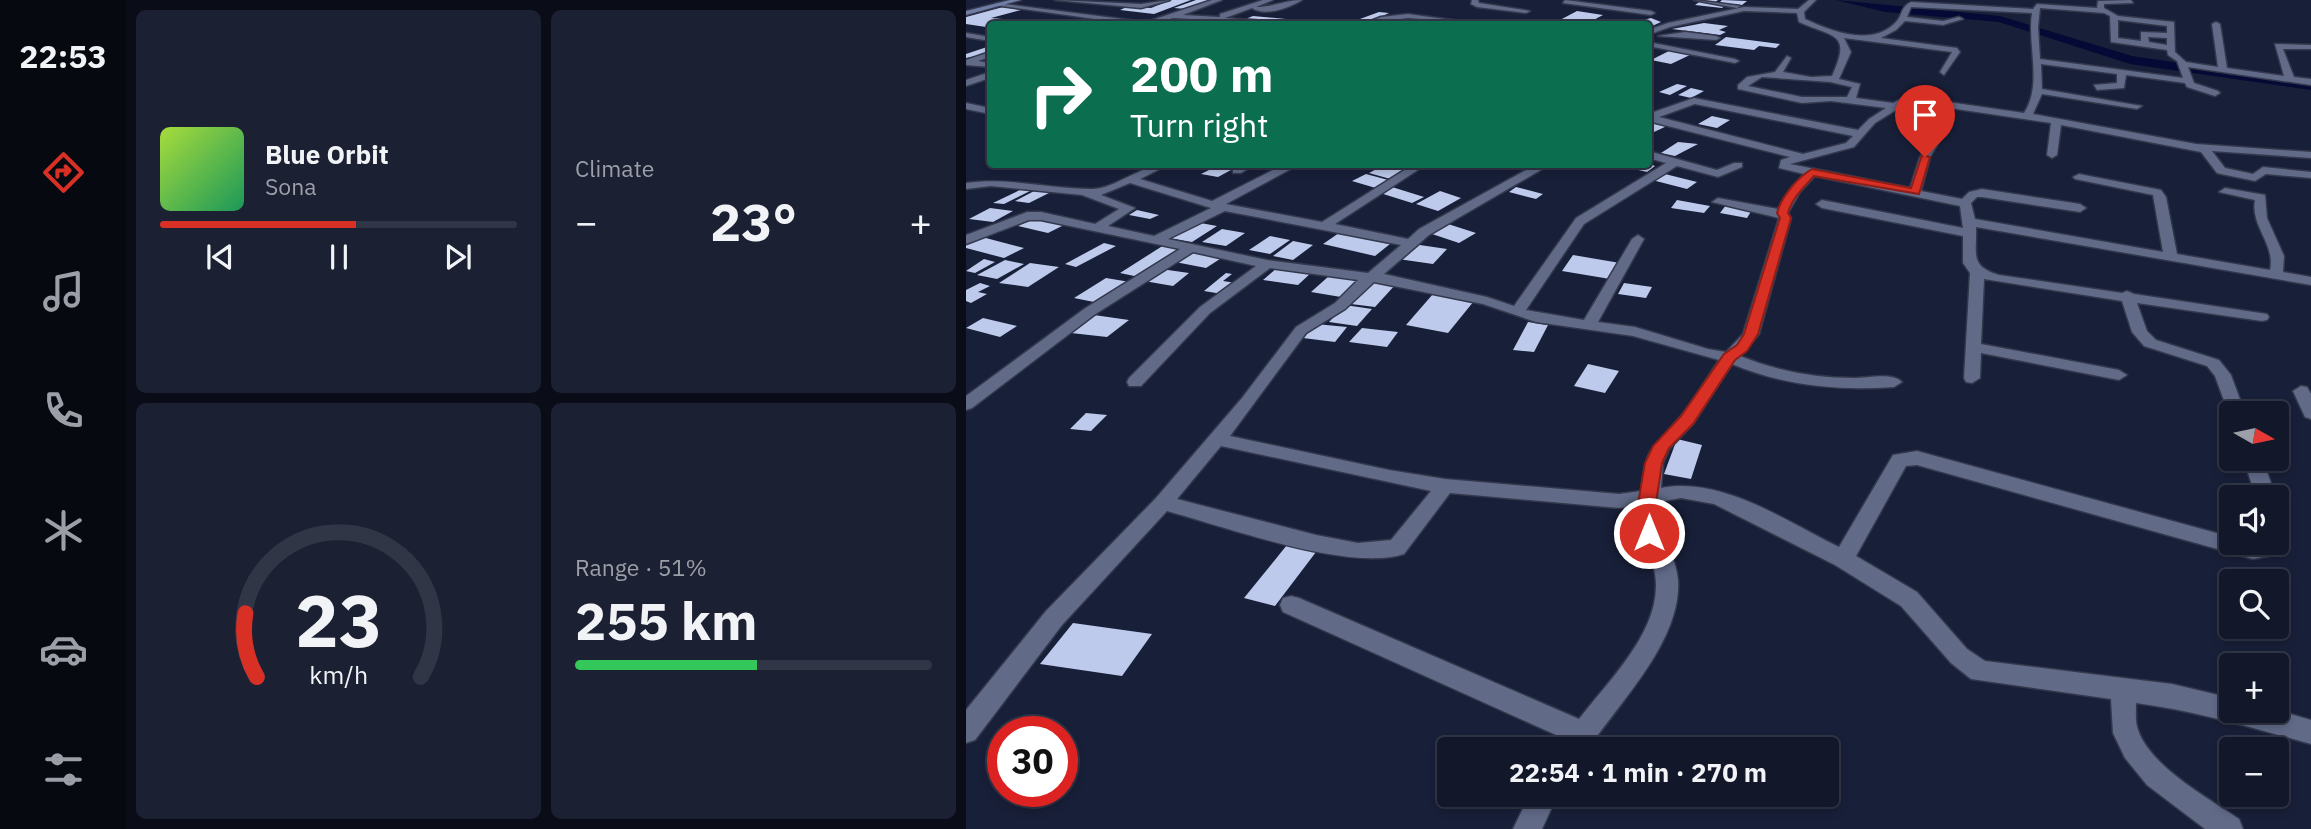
<!DOCTYPE html>
<meta charset="utf-8">
<style>
body{margin:0;font-family:"IBM Plex Sans",sans-serif;background:#1b2032;color:#f1f3f6;height:100vh;display:flex;flex-direction:column;font-size:26px;white-space:nowrap}
*{box-sizing:border-box;margin:0}
p{font-size:23px;color:#9c9fa8}
.icon{flex:none;width:38px;height:38px;fill:none;stroke:currentColor;stroke-width:2;stroke-linecap:round;stroke-linejoin:round}
.map{position:relative;flex:1;overflow:hidden}
.drawer{display:flex;flex-direction:column;gap:10px;padding:10px;background:#0a0d17;width:840px}
.drawer>*{flex:none}
.top-card{position:absolute;left:21px;top:21px;width:665px;height:147px;border-radius:7px;box-shadow:0 4px 10px #0003,0 0 0 2px #313647;background:#0b6e4f;color:#fff;overflow:hidden}
.needle{width:46px;rotate:99deg}
.tools{position:absolute;left:1253px;top:401px;display:grid;gap:14px}
.tools a{display:grid;place-items:center;width:70px;height:70px;border-radius:7px;background:#12172a;box-shadow:0 4px 10px #0003,0 0 0 2px #313647;font-size:35px}
.speed{position:absolute;left:21px;top:716px;display:flex;gap:14px;font-size:35px;font-weight:700;text-align:center}
.speed>*{display:grid;place-content:center;width:91px;height:91px;border-radius:50%;background:#12172a;box-shadow:0 4px 10px #0003,0 0 0 2px #313647;line-height:1}
.speed .limit{border:10px solid #d22;background:#fff;color:#111}
.pin{position:absolute;display:grid;place-items:center;width:60px;height:60px;color:#fff;margin:-72px -30px;border-radius:50% 50% 50% 0;rotate:-45deg;box-shadow:0 0 7px #0007}
.pin .icon{rotate:45deg}
.me{position:absolute;width:77px;margin:-38px;rotate:0deg;stroke-linejoin:round;filter:drop-shadow(0 0 5px #0008)}
.turn{display:flex;align-items:center;gap:24px;height:147px;padding:0 28px;font-size:32px}
.turn .icon{width:91px;height:91px;stroke-width:2.5}
.turn b{display:block;font-size:49px;line-height:60px}
.big{font-size:52px;font-weight:700;line-height:1.1}
.drawer .card{flex:1;display:flex;flex-direction:column;justify-content:center;gap:10px;min-width:0;padding:0 24px;border-radius:10px;background:#1b2032}
.drawer .dial{align-items:center;gap:0}
.dial svg{height:182px;overflow:visible;fill:none;stroke:#313647;stroke-width:7;stroke-linecap:round;text-anchor:middle}
.dial text{fill:#f1f3f6;stroke:none}
.song{display:flex;align-items:center;gap:21px}
.cover{width:84px;height:84px;border-radius:10px;background:linear-gradient(135deg,hsl(80 70% 55%),hsl(150 70% 35%))}
.played{height:7px;border-radius:4px;background:linear-gradient(90deg,#d93025 55%,#313647 55%)}
.keys{display:flex;justify-content:space-around;direction:ltr}
.heat{display:flex;justify-content:space-between;align-items:center;font-size:38px;direction:ltr}
.charge{height:10px;border-radius:5px;background:linear-gradient(90deg,#34c759 51%,#313647 0)}
.drawer .tiles{flex:1;display:grid;gap:10px;grid-template-columns:repeat(2,1fr)}
.trip{position:absolute;left:471px;top:737px;width:402px;height:70px;border-radius:7px;background:#12172a;box-shadow:0 4px 10px #0003,0 0 0 2px #313647;font-weight:700;line-height:70px;text-align:center}
main{display:flex;flex:1;min-height:0}
.tab-bar{display:flex;flex-direction:column;width:126px;justify-content:space-around;align-items:center;background:#070911;color:#9c9fa8}
.tab-bar .icon{width:49px;height:49px}
.tab-bar .on{color:#d93025}
.tab-bar b{font-size:32px;color:#f1f3f6}
.map>svg:first-child{display:block}
.lines{fill:none;stroke-linecap:round;stroke-linejoin:round}
.canal{fill:#050935;fill-rule:evenodd}
.building{fill:#becaeb}
.street-casing{stroke:#33384d;stroke-width:3}
.secondary-casing{stroke:#33384d;stroke-width:3}
.street{fill:#616b88;fill-rule:evenodd}
.secondary{fill:#707ea7;fill-rule:evenodd}
.route{fill:#d93025;stroke:#8d1f18;stroke-width:2}
</style>
<main>
<nav class="tab-bar">
<b>22:53</b>
<svg class="icon on" aria-label="directions" viewBox="0 0 24 24"><path d="M12 3l9 9-9 9-9-9zM9 14v-3h6M13 9l2 2-2 2"/></svg>
<svg class="icon" aria-label="music" viewBox="0 0 24 24"><path d="M9 18V5l10-2v13"/><circle cx="6" cy="18" r="3"/><circle cx="16" cy="16" r="3"/></svg>
<svg class="icon" aria-label="phone" viewBox="0 0 24 24"><path d="M5 4h4l2 5-3 2q2 4 5 5l2-3 5 2v4C11 20 4 13 5 4z"/></svg>
<svg class="icon" aria-label="climate" viewBox="0 0 24 24"><path d="M12 3v18M4 7l16 10M4 17L20 7"/></svg>
<svg class="icon" aria-label="car" viewBox="0 0 24 24"><path d="M5 17H2v-5l4-1 3-4h7l3 4 3 1v5h-3M9 17h6M6 11h13"/><circle cx="7" cy="17" r="2"/><circle cx="17" cy="17" r="2"/></svg>
<svg class="icon" aria-label="filters" viewBox="0 0 24 24"><path d="M4 7h16M4 17h16"/><circle cx="9" cy="7" r="2"/><circle cx="15" cy="17" r="2"/></svg>
</nav>
<section class="drawer">
<div class="tiles">
<div class="card">
<div class="song"><i class="cover"></i><div><b>Blue Orbit</b><p>Sona</p></div></div>
<div class="played"></div>
<div class="keys"><svg class="icon" aria-label="previous" viewBox="0 0 24 24"><path d="M18 5L8 12l10 7zM5 5v14"/></svg><svg class="icon" aria-label="pause" viewBox="0 0 24 24"><path d="M8 5v14M16 5v14"/></svg><svg class="icon" aria-label="next" viewBox="0 0 24 24"><path d="M6 5l10 7-10 7zM19 5v14"/></svg></div>
</div>
<div class="card"><p>Climate</p>
<div class="heat"><a>−</a><b class="big">23°</b><a>+</a></div>
</div>
<div class="card dial"><svg viewBox="0 0 100 80">
<path d="M14 69A42 42 0 1 1 86 69"/>
<path d="M14 69A42 42 0 0 1 9 41" stroke="#d93025"/>
<text x="50" y="56" font-size="32" font-weight="700">23</text>
<text x="50" y="72" font-size="11">km/h</text>
</svg></div>
<div class="card"><p>Range · 51%</p><b class="big">255 km</b><div class="charge"></div></div>
</div>
</section>
<div class="map">
<svg width="1345" height="829" viewBox="0 0 1345 829">
<rect width="100%" height="100%" fill="#181f38"/>
<g class="lines">
<!-- canal -->
<path class="canal" d="M870 0 1034 16 1166 56 1345 82V90L1164 64 1033 22 919 12Z"/>
</g>
<!-- building -->
<g class="building">
<path d="M205 0H225L188 14 154 10 163 6 185 8Z"/>
<path d="M230 0H244L220 9 208 8Z"/>
<path d="M736 0H752L748 3 752 4 756 0 781 1 776 5 761 4 756 8 729 5Z"/>
<path d="M37 7 55 10 25 18 48 20 20 27 0 24V17Z"/>
<path d="M611 11 637 15 620 24 594 20Z"/>
<path d="M413 12 423 13 399 24 383 23Z"/>
<path d="M287 16 320 19 310 23 277 20Z"/>
<path d="M685 18 695 22 682 28V24L667 23Z"/>
<path d="M738 23 762 26 753 30 760 32 754 35 706 29Z"/>
<path d="M760 37 814 44 810 48 793 46 788 50 749 45Z"/>
<path d="M24 46V53L0 58V54Z"/>
<path d="M705 50 726 54 705 64 685 60Z"/>
<path d="M711 84 721 86 704 95 693 92Z"/>
<path d="M725 88 738 91 725 98 712 95Z"/>
<path d="M746 116 764 120 751 128 732 124Z"/>
<path d="M690 121 703 125 688 132 682 131V125Z"/>
<path d="M712 142 732 144 709 156 695 153Z"/>
<path d="M420 164H427L446 169 428 180 403 173Z"/>
<path d="M669 164H684L689 166 681 172 664 168Z"/>
<path d="M249 167 265 170 252 177 235 174Z"/>
<path d="M695 173 731 182 721 189 686 180Z"/>
<path d="M400 174 426 181 413 189 386 181Z"/>
<path d="M426 187 458 197 446 203 414 193Z"/>
<path d="M550 187 577 194 570 199 543 192Z"/>
<path d="M58 188 68 189 38 204 27 203Z"/>
<path d="M72 189 87 191 63 203 49 201Z"/>
<path d="M474 191 495 198 472 211 450 204Z"/>
<path d="M711 200 744 206 738 213 705 208Z"/>
<path d="M760 205 786 210 781 218 754 213Z"/>
<path d="M24 208 47 211 27 222 3 219Z"/>
<path d="M171 210 193 215 184 219 163 215Z"/>
<path d="M69 218 98 225 82 233 52 226Z"/>
<path d="M229 222 251 226 226 242 203 238Z"/>
<path d="M479 223 510 233 493 243 463 233Z"/>
<path d="M256 229 279 233 260 246 236 242Z"/>
<path d="M373 233 424 244 409 256 357 244Z"/>
<path d="M304 236 324 240 304 254 283 250Z"/>
<path d="M16 237 58 248 38 258 0 248V245Z"/>
<path d="M327 241 347 245 327 260 307 256Z"/>
<path d="M138 243 150 246 110 267 99 264Z"/>
<path d="M447 244 481 249 467 264 432 259Z"/>
<path d="M198 245 216 249 173 277 154 273Z"/>
<path d="M226 251 257 257 240 268 209 262Z"/>
<path d="M607 255 654 263 644 279 596 271Z"/>
<path d="M18 259 29 262 9 273 0 271Z"/>
<path d="M39 260 58 264 31 279 11 275Z"/>
<path d="M64 263 93 267 62 287 33 283Z"/>
<path d="M312 267 346 272 332 285 297 280Z"/>
<path d="M195 269 223 273 207 286 178 281Z"/>
<path d="M260 273 266 274 257 281 270 283 256 294 238 291Z"/>
<path d="M363 276 391 281 375 297 345 292Z"/>
<path d="M140 278 164 282 133 303 108 298Z"/>
<path d="M408 281 430 284 409 307 385 304Z"/>
<path d="M14 283 24 286 12 292 21 294 5 303 0 301V290Z"/>
<path d="M658 283 686 287 680 298 652 294Z"/>
<path d="M467 294 508 301 482 333 440 325Z"/>
<path d="M379 305 406 309 391 326 363 322Z"/>
<path d="M128 315 163 320 141 337 105 333Z"/>
<path d="M17 318 51 326 34 337 0 328Z"/>
<path d="M562 322 582 325 568 352 547 350Z"/>
<path d="M350 324 381 327 369 342 337 338Z"/>
<path d="M396 328 432 332 421 347 383 342Z"/>
<path d="M622 364 653 371 639 393 608 386Z"/>
<path d="M120 413 141 415 125 431 104 429Z"/>
<path d="M711 439 736 445 725 479 698 474Z"/>
<path d="M321 545 350 552 309 606 278 598Z"/>
<path d="M107 623 186 634 156 676 74 664Z"/>
</g>
<g class="lines">
<!-- street casing -->
<g class="street-casing">
<g id="street">
<path d="M89 0 175 4 204 0 175 8Z"/>
<path d="M246 0H256L217 15 254 17V14L297 0H307L290 7C307 7 320 0 336 0 323 8 299 17 286 8L259 18 314 22 317 24 207 18 188 24H165L28 5 31 3 180 22Z"/>
<path d="M506 0H512L513 3 564 11 560 13 511 7 505 4Z"/>
<path d="M599 0 685 11 689 13 685 15 597 3Z"/>
<path d="M728 0 774 6 771 8Z"/>
<path d="M843 0H850L838 12 839 19C865 31 905 47 929 23 937 16 934 7 945 2L1067 9 1071 4 1131 8 1132 1 1165 0 1167 3 1138 4V8L1152 16 1208 22 1209 52 1220 62 1252 67 1246 24 1250 22 1254 24 1261 68 1318 76 1309 44 1345 45V49H1317L1328 77 1345 79V85L1222 67 1228 83 1252 91 1254 93 1249 96 1221 87 1219 83 1160 75 1158 88 1131 90 1128 85 1151 83V74L1075 64 1076 89 1176 106 1171 109 1076 94 1067 114 1230 144 1345 152V158L1246 151 1259 168 1287 174 1297 167 1345 172V178L1300 174 1289 181 1255 174 1251 173 1235 152 1095 125 1091 155 1086 158 1081 155 1085 123 943 102 909 123 888 147 824 164 944 188 954 157 975 122 979 121 984 124 964 157 955 191 996 199 1003 192 1016 189 1114 204 1120 208 1114 212 1016 197H1011L1005 203 1009 219 1197 252 1187 195 1109 179 1107 177 1113 174 1195 190 1200 197 1211 254 1304 270C1310 245 1284 226 1289 200L1253 192 1259 188 1299 195 1301 218 1318 256 1317 272 1345 277V285L1010 227C1011 254 1003 266 1033 275L1156 293 1161 291 1168 294 1301 314 1303 317 1301 320 1296 321 1171 303 1181 331 1190 340 1253 360 1265 375 1279 413H1265L1264 417 1249 376 1241 366 1178 346 1166 332 1156 301 1018 279 1015 344 1153 370 1161 375 1153 380 1015 353 1014 378 1006 383 1000 382 998 378 1004 273 997 263V236L856 208 850 204 856 200 997 228 994 206 849 176 834 192 822 213 825 218 793 334 774 356C811 371 849 378 888 378 902 378 927 372 936 382L928 387C873 391 818 386 766 364L727 424 703 449 697 463 695 488C755 476 820 521 873 547L927 455 951 451 1265 537V542H1311V519L1318 521 1323 534 1317 553 1287 559 951 465 940 466 890 556 951 592 1001 649 1019 661 1206 684 1265 698V710H1311L1345 720V744C1287 728 1230 711 1170 703 1170 711 1169 722 1172 730 1185 767 1242 798 1273 819L1277 829H1239L1181 785 1159 758 1147 733 1145 699 1005 679 985 663 935 606 869 565 748 504 715 498 693 502C688 532 710 552 712 580 716 640 654 702 622 749H594L599 739 317 612 314 605 317 598 325 596 333 598 613 719C643 680 698 628 689 574 686 550 668 531 673 506L653 508 484 493 438 554C383 572 260 527 201 511L96 625 9 740 0 743V710L80 611 190 498 276 398 330 327 369 303 392 280 304 268 244 313 175 386H163L161 382 163 378 234 307 290 266 227 252 128 315 6 408 0 410V396L118 309 214 249 75 220H63L0 244V235L61 212H75L129 224 153 209 116 195 25 186 0 189V183C43 177 84 189 126 189 150 189 174 164 204 164L174 179 246 201 319 164H334L260 204 356 222 448 164H461L369 224 442 239 453 229 571 164H585L463 235 418 274 521 297 548 306 610 218 700 163 682 158V151L751 170 768 163H776V167L752 177 711 166 618 224 560 310 618 320 666 239 672 235 678 239 632 322 669 327 742 349 760 352 777 334 813 218 746 202 752 198 812 209 825 188 838 174 813 168 815 160 824 157 682 121V114L728 98 892 130 903 119 920 108 865 101 836 103 772 89V85L781 77 809 72 821 56 825 58 817 72 845 77 866 76C886 32 868 38 833 22L831 13 778 11 704 27 682 35V30L702 23 778 7 832 9ZM945 7 1066 13C1061 45 1077 84 1058 113L941 96 927 103 890 98 894 84 873 79 885 52 878 38 986 52 974 72 978 75 994 52 991 48 915 38 930 30 939 21 977 25 997 19 993 17 977 21 941 17ZM1074 8 1138 13 1144 16 1145 42 1201 50 1202 55 1211 61 1217 78 1074 59 1072 27ZM1152 20 1201 26V33L1175 32V41L1152 38ZM1182 37 1201 38V45L1183 42ZM796 77 864 82 886 87 881 97H836L782 86ZM729 104 887 136 880 143 837 154 693 117ZM164 183 245 208 188 236 142 226 169 208 135 195ZM259 211 435 245 402 273 301 260 202 239ZM408 282 517 304 570 322 667 336 753 360C740 379 729 399 715 416 687 450 681 442 675 491L653 494 479 479 423 470 264 436 340 333 379 309ZM255 446 465 491 425 540 392 543 350 535 211 499Z"/>
<path d="M442 14 516 24 442 18 397 24 415 17Z"/>
<path d="M719 32 750 36 754 38 750 40 692 36Z"/>
<path d="M0 33 24 37V41L0 37Z"/>
<path d="M682 42 769 59 773 61 769 63 682 46Z"/>
<path d="M24 52V57L12 61 24 63V67L0 65V60Z"/>
<path d="M21 73H24V78L0 86V80Z"/>
<path d="M0 103 24 108V114L0 109Z"/>
<path d="M275 164H290L275 173H267V169Z"/>
<path d="M1335 386 1341 387 1345 394V419L1339 417 1327 391Z"/>
<path d="M1277 458H1296L1310 497H1290Z"/>
<path d="M564 794H592L576 829H547Z"/>
</g>
</g>
<!-- secondary casing -->
<g class="secondary-casing">
<path id="secondary" d="M44 0H55L0 15V11Z"/>
</g>
<!-- street -->
<use href="#street" class="street"/>
<!-- secondary -->
<use href="#secondary" class="secondary"/>
</g>
<!-- route -->
<path class="route" d="M956 155 964 157 953 194 848 176C838 187 826 198 822 213L825 218 792 334 781 351 769 360 727 424 703 448 696 463 689 510 693 533 690 538H677L671 510 679 463 687 446 715 416 758 354 771 345 778 334 814 218 811 213C815 197 832 177 846 169L945 188Z"/>
</svg>
<div class="tools">
<a><svg class="needle" viewBox="-14 -14 28 28"><path d="M0-13l5 13h-10z" fill="#e53935"/><path d="M0 13l5-13h-10z" fill="#9c9fa8"/></svg></a>
<a><svg class="icon" aria-label="sound" viewBox="0 0 24 24"><path d="M4 9h4l5-4v14l-5-4H4zM17 9q2 3 0 6"/></svg></a>
<a><svg class="icon" aria-label="search" viewBox="0 0 24 24"><circle cx="10" cy="10" r="6"/><path d="M15 15l6 6"/></svg></a>
<a>+</a>
<a>−</a>
</div>
<div class="speed"><div class="limit">30</div></div>
<div class="pin" style="left:959px;top:157px;background:#d93025"><svg class="icon" aria-label="arrive" viewBox="0 0 24 24"><path d="M6 21V4h12l-3 4 3 4H6"/></svg></div>
<svg class="me" style="left:683px;top:533px" viewBox="-20 -20 40 40"><circle r="17" fill="#d93025" stroke="#fff" stroke-width="3"/><path d="M0-11L8 9 0 5-8 9z" fill="#fff"/></svg>
<div class="trip">22:54 · 1 min · 270 m</div>
<div class="top-card">
<div class="turn"><svg class="icon" aria-label="right" viewBox="0 0 24 24"><path d="M7 20v-9h11M14 6l5 5-5 5"/></svg><div><b>200 m</b>Turn right</div></div>
</div>
</div>
</main>
